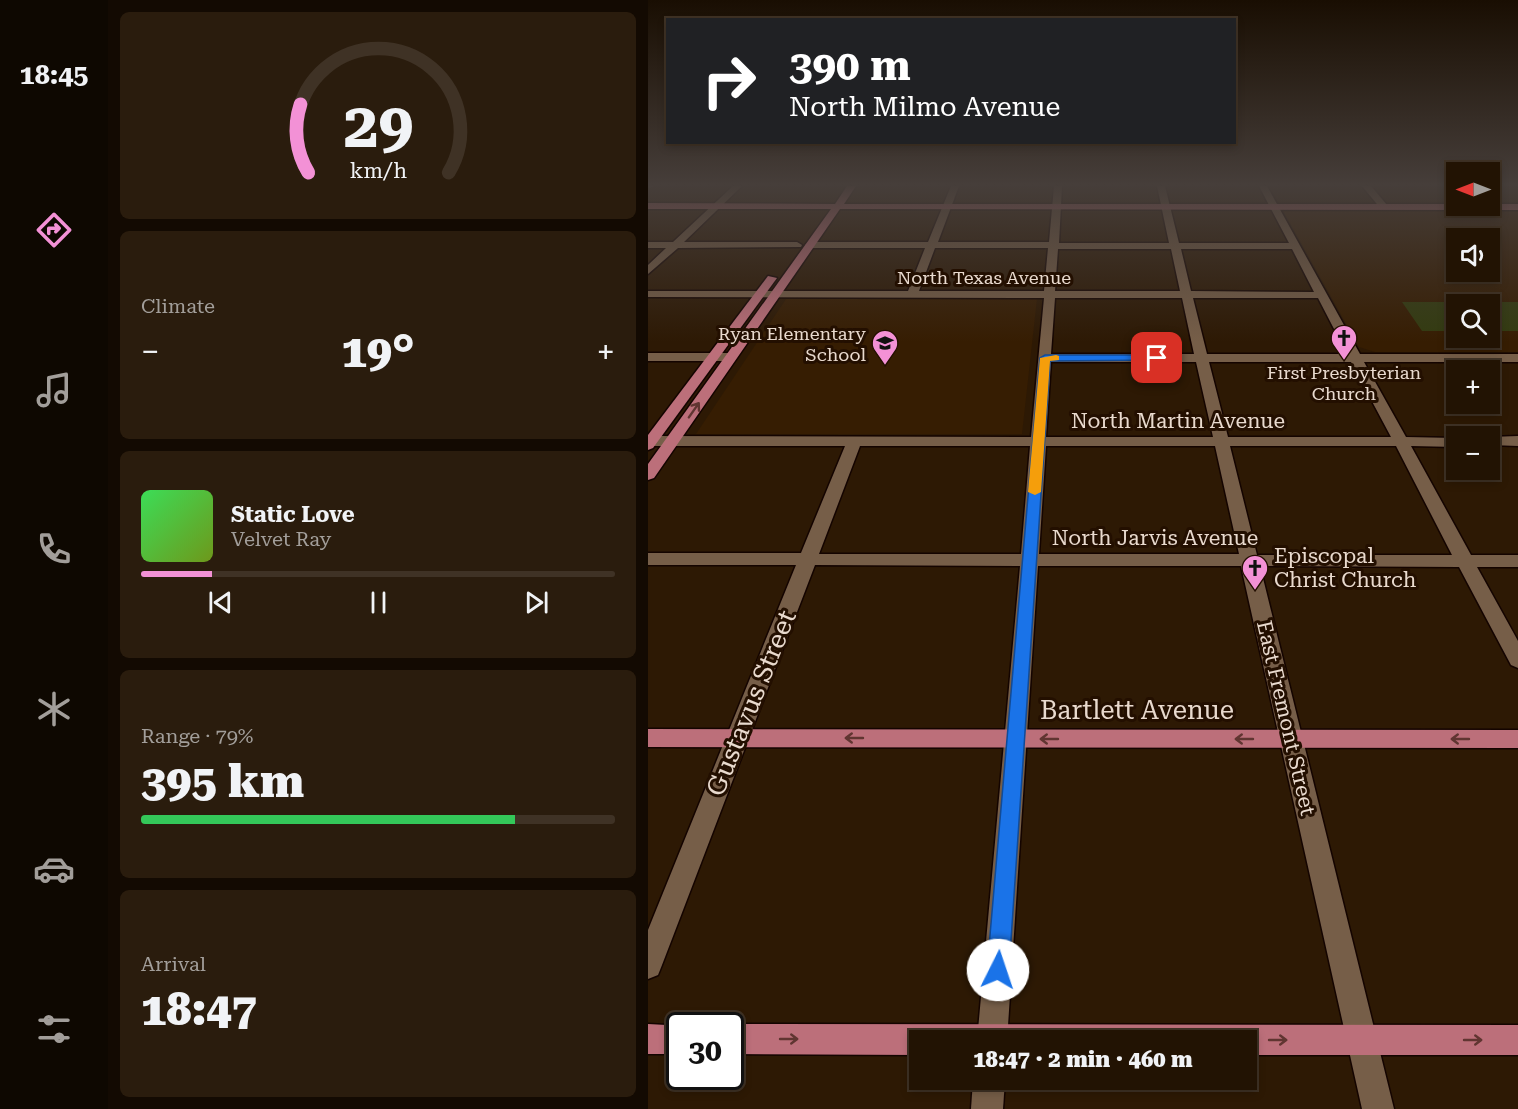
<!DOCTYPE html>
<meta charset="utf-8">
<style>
body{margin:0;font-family:"Roboto Serif",serif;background:#2a1c0d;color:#f1f3f6;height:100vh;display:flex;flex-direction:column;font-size:22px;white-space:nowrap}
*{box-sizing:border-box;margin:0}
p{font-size:20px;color:#a29e9a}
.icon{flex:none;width:33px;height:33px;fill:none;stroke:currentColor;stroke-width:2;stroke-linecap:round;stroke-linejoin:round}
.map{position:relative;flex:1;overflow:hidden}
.panel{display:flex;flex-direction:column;gap:12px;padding:12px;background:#130a02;width:540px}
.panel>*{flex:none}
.top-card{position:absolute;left:18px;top:18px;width:570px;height:126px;border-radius:0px;box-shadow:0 3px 9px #0003,0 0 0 2px #3f3225;background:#202124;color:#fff;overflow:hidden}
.needle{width:39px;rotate:270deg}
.controls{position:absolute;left:798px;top:162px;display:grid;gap:12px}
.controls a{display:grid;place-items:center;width:54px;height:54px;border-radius:0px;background:#221303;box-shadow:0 3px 9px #0003,0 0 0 2px #3f3225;font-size:30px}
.speed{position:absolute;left:18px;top:1012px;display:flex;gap:12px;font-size:30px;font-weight:700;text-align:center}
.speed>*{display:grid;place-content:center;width:78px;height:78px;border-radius:50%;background:#221303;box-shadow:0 3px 9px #0003,0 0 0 2px #3f3225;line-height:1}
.speed .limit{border:3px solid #111;border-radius:9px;background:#fff;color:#111}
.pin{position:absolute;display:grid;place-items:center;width:51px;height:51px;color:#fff;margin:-26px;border-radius:12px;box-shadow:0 3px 9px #0006}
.me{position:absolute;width:66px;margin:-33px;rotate:4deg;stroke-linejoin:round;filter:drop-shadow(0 0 4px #0008)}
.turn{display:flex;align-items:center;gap:21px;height:126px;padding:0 24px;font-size:27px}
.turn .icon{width:78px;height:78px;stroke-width:2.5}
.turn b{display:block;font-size:42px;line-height:51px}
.big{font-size:45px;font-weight:800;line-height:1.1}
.panel .card{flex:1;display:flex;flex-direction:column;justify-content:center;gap:9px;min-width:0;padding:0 21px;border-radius:9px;background:#2a1c0d}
.panel .dial{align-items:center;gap:0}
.dial svg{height:156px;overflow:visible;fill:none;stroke:#3f3225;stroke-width:7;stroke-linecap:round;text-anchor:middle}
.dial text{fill:#f1f3f6;stroke:none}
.song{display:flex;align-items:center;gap:18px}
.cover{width:72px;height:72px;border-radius:9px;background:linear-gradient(135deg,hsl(130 70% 55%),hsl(80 70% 35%))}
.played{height:6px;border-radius:3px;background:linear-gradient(90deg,#f391d6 15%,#3f3225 15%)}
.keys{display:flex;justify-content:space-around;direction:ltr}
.heat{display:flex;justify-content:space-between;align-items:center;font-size:33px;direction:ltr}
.charge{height:9px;border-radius:4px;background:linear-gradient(90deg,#34c759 79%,#3f3225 0)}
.trip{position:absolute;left:261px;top:1030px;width:348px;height:60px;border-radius:0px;background:#221303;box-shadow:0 3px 9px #0003,0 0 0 2px #3f3225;font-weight:800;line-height:60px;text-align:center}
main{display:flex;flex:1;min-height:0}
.tab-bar{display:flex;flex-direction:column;width:108px;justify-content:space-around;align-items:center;background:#0e0801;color:#a29e9a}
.tab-bar .icon{width:42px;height:42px}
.tab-bar .selected{color:#f391d6}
.tab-bar b{font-size:27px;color:#f1f3f6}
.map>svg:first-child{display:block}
.built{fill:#361d02;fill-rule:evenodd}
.green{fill:#333b10}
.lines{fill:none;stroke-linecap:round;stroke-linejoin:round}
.stream{stroke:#464a47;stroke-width:2}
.minor-casing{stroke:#140400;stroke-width:3}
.major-casing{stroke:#140400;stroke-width:3}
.minor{fill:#765e48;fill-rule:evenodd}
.major{fill:#bc6f7a;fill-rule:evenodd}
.oneway{stroke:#603531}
.route{fill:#1a73e8;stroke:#114b97;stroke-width:1.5}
.slow{fill:#f59e0b}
.labels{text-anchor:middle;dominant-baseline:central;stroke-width:6;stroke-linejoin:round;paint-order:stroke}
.far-street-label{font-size:18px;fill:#e9dace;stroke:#230f00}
.far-poi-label{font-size:18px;fill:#e9dace;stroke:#230f00;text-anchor:end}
.street-label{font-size:21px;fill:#e9dace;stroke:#230f00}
.poi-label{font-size:21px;fill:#e9dace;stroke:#230f00;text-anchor:start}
.near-street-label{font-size:26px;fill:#e9dace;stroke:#230f00}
</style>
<main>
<nav class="tab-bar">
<b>18:45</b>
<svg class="icon selected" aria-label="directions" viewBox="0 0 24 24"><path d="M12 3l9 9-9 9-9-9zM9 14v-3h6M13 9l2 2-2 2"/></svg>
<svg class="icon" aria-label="music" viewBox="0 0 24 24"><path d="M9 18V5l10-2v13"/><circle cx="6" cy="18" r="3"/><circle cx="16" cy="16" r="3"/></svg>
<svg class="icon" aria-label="phone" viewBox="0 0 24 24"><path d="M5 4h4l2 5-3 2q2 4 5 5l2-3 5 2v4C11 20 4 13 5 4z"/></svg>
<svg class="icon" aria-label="climate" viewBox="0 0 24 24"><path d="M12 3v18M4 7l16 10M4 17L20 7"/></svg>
<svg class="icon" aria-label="car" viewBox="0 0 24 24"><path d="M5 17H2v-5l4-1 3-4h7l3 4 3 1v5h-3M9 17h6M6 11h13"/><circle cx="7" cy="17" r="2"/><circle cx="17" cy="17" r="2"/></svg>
<svg class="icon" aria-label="filters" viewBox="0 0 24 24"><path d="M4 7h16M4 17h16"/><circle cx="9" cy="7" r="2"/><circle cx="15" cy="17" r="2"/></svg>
</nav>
<section class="panel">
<div class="card dial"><svg viewBox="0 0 100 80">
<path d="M14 69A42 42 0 1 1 86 69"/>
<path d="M14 69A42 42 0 0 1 10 34" stroke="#f391d6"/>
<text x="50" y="56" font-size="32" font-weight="700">29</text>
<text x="50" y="72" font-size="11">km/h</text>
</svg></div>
<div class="card"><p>Climate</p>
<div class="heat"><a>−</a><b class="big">19°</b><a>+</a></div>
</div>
<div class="card">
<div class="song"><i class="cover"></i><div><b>Static Love</b><p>Velvet Ray</p></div></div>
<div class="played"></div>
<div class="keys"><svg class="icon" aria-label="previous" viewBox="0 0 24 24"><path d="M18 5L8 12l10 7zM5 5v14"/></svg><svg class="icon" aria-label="pause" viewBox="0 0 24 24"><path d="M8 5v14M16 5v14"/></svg><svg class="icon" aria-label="next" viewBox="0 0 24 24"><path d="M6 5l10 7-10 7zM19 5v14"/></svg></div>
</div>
<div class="card"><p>Range · 79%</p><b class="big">395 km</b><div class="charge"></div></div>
<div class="card"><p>Arrival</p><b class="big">18:47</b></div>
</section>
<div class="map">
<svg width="870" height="1109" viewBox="0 0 870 1109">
<rect width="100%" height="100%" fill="#2d1904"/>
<!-- built -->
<g class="built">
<path d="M634 208 870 209V352H727L711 347ZM808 238H842V272H808ZM808 304H842V338H808Z"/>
<path d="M138 299H389L374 434H48Z"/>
</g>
<!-- green -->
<path class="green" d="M754 302H870V331H842V304H808V331H774Z"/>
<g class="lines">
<!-- stream -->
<path class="stream" d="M0 187 4 186"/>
<!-- minor casing -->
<g class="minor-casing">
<g id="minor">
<path d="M85 186H94L36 242H149L154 245 153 247 30 248 0 274V265L18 248H0V242H25Z"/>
<path d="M303 186H311L290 242H401L406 186H414L411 243H521L509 186H517L531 243H641L611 186H619L712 354H870V362H716L758 437 808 438V447L763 446 823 555H870V567H829L870 641V668L863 665 811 567 612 566 746 1109H714L593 566H390L359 1041H329L372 566 167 565 14 965 10 975 0 979V930L148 565H0V553H153L197 446H0V436L383 437 396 298 0 297V291H260L277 248H162L157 245 162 242H280ZM287 248H400L396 291H271ZM410 249H523L532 291H407ZM533 249H644L666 292 543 291ZM407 298H534L546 354H403ZM545 298H670L699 354H559ZM403 362H548L565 437H398ZM561 362H703L743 437H580ZM212 446H382L373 554H171ZM398 446H567L591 554H391ZM582 446H748L804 555H609Z"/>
<path d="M714 186H723L739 205V209H733Z"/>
<path d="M0 353H83L89 357 83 361H0Z"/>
<path d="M870 436V446L842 445V437Z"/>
<path d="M325 1080H357L355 1109H323Z"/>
</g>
</g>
<!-- major casing -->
<g class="major-casing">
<g id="major">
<path d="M199 186H208L196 204H870V210L192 209 6 478 0 480V464L183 209H0V203L187 204Z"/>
<path d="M120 276 129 278 5 448 0 450V435Z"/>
<path d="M0 729 870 730V748L0 747Z"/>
<path d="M0 1024 37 1026H32V1054H0Z"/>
<path d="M82 1024 870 1025V1055H598V1041H272V1055L82 1054V1026H77Z"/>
</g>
</g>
<!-- minor -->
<use href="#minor" class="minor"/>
<!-- major -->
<use href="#major" class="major"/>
</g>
<!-- one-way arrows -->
<defs><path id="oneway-shaft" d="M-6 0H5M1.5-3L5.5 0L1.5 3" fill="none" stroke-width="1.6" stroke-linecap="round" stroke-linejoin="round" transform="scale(1.5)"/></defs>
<g class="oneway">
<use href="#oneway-shaft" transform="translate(46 410) rotate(-55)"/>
<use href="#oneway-shaft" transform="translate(206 738) rotate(-180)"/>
<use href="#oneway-shaft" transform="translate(401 739) rotate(-180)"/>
<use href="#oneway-shaft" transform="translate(596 739) rotate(-180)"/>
<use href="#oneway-shaft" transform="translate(812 739) rotate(-180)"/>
<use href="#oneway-shaft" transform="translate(141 1039)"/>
<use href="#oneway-shaft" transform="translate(630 1040)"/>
<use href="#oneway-shaft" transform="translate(825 1040)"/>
</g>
<!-- sky -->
<linearGradient id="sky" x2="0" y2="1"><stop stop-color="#190e02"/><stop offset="0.54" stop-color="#463e3a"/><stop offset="1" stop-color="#463e3a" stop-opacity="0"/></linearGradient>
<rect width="870" height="342" fill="url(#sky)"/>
<!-- route -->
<path class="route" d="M509 355 512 356V360L402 361 361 970 358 978 350 981 342 978 339 970 392 358 397 355Z"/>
<!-- slow -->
<path class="slow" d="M408 355 411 356V360L402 361 393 492 387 495 380 492 392 358Z"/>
<!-- icons -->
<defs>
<g id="church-pin" transform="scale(1.35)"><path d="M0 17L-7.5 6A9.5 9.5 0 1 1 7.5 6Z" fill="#f391d6" stroke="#230f00"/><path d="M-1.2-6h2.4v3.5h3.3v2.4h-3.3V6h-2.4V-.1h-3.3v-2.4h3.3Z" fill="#111"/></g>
<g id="school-pin" transform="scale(1.35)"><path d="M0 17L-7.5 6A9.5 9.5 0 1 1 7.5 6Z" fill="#f391d6" stroke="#230f00"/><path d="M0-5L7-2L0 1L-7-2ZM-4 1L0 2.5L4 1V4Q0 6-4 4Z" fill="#111"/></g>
</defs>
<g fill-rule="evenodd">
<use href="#church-pin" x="696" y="338"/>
<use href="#school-pin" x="237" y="343"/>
<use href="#church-pin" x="607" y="568"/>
</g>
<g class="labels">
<!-- far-street labels -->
<g class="far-street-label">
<text x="336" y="277">North Texas Avenue</text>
</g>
<!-- far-poi labels -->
<g class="far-poi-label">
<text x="218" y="333">Ryan Elementary<tspan x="218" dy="21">School</tspan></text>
<text x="696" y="372" text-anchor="middle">First Presbyterian<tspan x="696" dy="21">Church</tspan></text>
</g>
<!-- street labels -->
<g class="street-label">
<text x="530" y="421">North Martin Avenue</text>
<text x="507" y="538">North Jarvis Avenue</text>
<text transform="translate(638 718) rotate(77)">East Fremont Street</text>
</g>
<!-- poi labels -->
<g class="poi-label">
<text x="626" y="556">Episcopal<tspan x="626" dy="24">Christ Church</tspan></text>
</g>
<!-- near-street labels -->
<g class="near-street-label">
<text transform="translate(103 703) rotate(-68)">Gustavus Street</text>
<text x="489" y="710">Bartlett Avenue</text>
</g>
</g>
</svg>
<div class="controls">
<a><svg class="needle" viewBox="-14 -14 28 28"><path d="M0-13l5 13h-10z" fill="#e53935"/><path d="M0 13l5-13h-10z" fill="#a29e9a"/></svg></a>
<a><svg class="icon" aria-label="sound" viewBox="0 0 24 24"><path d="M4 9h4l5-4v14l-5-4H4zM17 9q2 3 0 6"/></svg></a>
<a><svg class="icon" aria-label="search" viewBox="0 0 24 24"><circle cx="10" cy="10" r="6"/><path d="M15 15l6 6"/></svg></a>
<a>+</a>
<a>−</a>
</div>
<div class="speed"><div class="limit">30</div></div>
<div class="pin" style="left:509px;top:358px;background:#d93025"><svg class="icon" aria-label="arrive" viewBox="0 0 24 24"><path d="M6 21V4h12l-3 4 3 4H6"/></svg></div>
<svg class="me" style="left:350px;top:970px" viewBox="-20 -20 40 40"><circle r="19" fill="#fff"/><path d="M0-13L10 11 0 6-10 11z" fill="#1a73e8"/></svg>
<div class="trip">18:47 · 2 min · 460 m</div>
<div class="top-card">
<div class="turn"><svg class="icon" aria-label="right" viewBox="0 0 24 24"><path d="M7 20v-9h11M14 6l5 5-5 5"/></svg><div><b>390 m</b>North Milmo Avenue</div></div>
</div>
</div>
</main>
